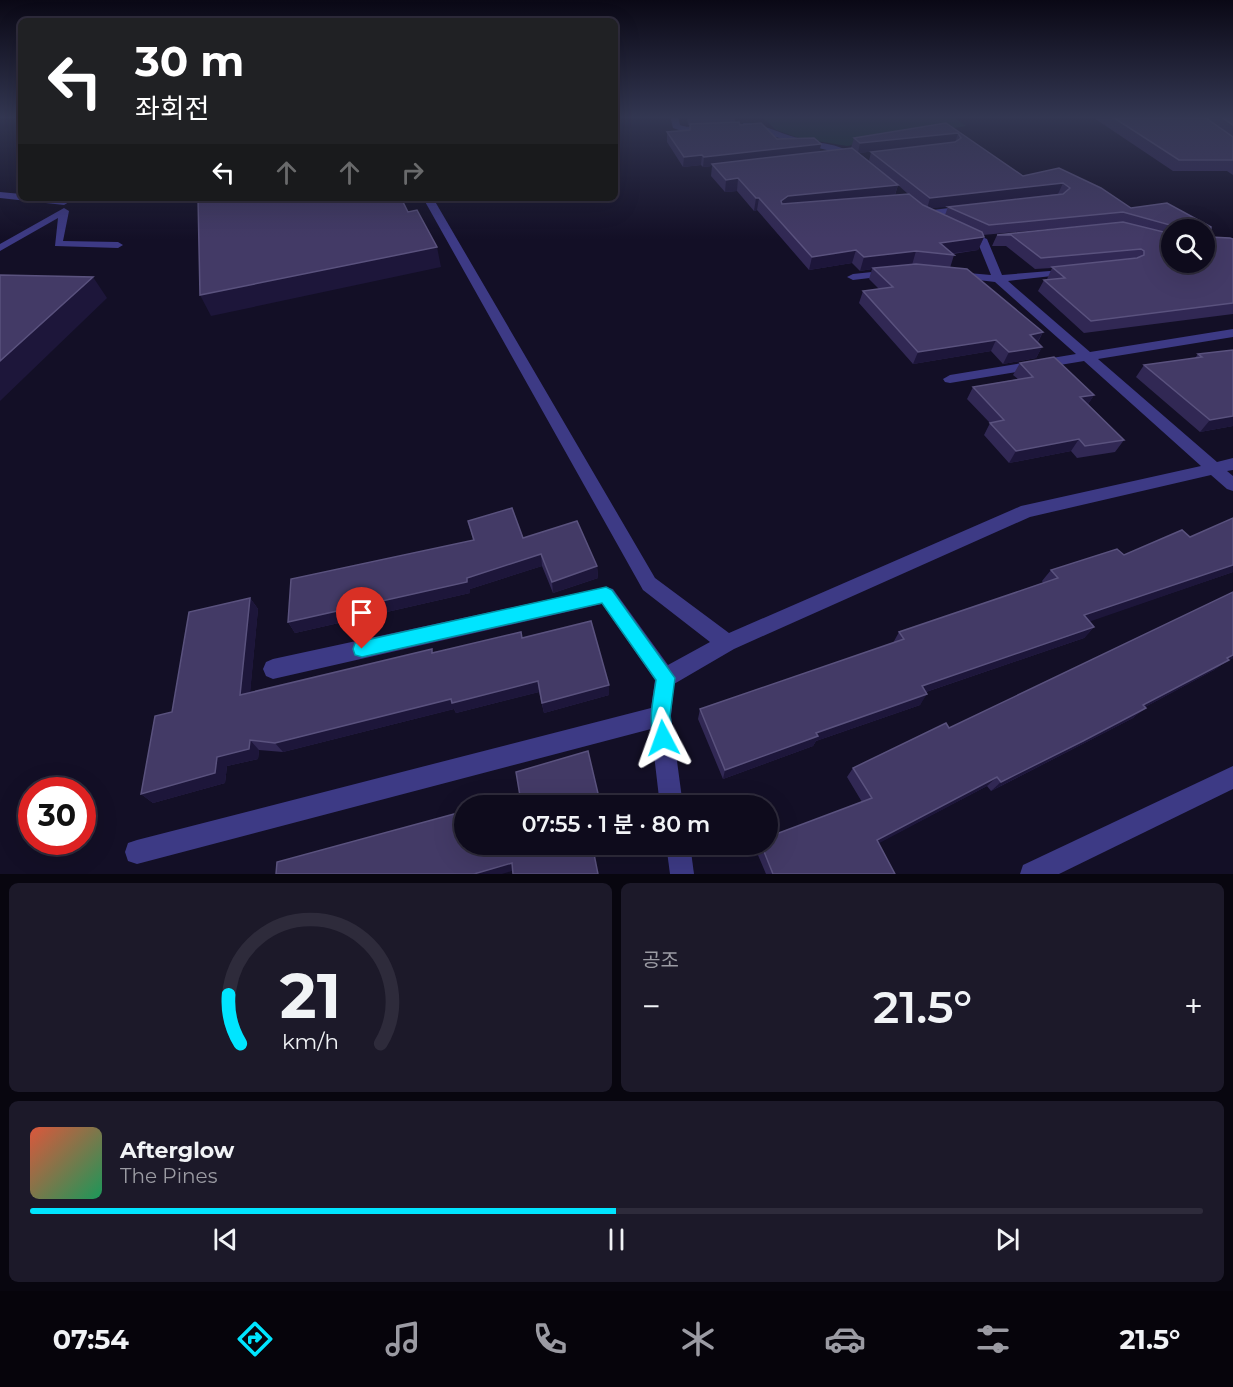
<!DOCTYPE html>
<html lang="ko">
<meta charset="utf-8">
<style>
body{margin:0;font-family:Montserrat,"Noto Sans KR",sans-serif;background:#1c1929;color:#f1f3f6;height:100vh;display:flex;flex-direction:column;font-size:22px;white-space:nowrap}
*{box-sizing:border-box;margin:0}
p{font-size:20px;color:#9b9ba3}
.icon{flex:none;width:33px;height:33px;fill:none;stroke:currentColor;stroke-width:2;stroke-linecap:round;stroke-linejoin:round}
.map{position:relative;height:874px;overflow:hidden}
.panel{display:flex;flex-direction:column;gap:9px;padding:9px;background:#08060f;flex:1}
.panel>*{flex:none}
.hud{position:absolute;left:18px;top:18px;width:600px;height:183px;border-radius:9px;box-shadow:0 6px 24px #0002,0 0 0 2px #2e2b3b;background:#202124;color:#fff;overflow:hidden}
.tools{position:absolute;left:1161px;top:219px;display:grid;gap:12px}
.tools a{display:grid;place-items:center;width:54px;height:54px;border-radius:50%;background:#0e0b1c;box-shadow:0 6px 24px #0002,0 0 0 2px #2e2b3b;font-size:30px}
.speed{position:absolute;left:18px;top:777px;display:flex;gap:12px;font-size:30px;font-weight:700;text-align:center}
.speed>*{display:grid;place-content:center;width:78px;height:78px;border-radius:50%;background:#0e0b1c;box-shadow:0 6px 24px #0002,0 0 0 2px #2e2b3b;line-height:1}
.speed .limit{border:9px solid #d22;background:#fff;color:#111}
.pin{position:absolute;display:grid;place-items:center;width:51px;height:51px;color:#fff;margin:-62px -26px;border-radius:50% 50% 50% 0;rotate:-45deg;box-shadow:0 0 6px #0007}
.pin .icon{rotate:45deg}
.me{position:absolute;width:66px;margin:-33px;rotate:356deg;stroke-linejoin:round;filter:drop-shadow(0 0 4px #0008)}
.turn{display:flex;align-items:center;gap:21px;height:126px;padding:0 18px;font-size:27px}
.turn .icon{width:78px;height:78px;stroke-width:2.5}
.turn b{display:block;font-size:42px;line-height:51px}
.lanes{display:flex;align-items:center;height:57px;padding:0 18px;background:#0003;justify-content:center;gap:30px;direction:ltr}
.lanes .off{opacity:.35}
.big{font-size:45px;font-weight:600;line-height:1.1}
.panel .card{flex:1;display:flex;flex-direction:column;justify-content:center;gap:9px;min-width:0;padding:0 21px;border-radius:9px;background:#1c1929}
.panel .dial{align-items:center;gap:0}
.dial svg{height:156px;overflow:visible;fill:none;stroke:#2e2b3b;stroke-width:7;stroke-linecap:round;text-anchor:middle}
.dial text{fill:#f1f3f6;stroke:none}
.song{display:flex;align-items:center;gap:18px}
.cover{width:72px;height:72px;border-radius:9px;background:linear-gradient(135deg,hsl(10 70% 55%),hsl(150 70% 35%))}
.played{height:6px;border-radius:3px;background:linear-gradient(90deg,#00e5ff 50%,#2e2b3b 50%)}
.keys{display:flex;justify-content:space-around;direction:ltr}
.heat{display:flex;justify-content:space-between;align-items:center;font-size:33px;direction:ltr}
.panel .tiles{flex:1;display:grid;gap:9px;grid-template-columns:1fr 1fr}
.card:last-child{grid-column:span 2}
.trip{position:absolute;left:454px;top:795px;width:324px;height:60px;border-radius:30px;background:#0e0b1c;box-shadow:0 6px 24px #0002,0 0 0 2px #2e2b3b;font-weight:600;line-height:60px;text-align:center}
.dock{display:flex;height:96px;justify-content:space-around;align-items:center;background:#06040b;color:#9b9ba3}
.dock .icon{width:42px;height:42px}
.dock .active{color:#00e5ff}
.dock b{font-size:27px;color:#f1f3f6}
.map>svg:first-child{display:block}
.green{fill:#12302f}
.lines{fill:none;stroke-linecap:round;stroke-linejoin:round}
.lane{fill:#3d3a85;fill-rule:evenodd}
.street{fill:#3d3a85;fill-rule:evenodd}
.wall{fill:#312854;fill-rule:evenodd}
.shaded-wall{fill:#1d163a}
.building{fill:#433a66;stroke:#5a527e;stroke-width:1.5}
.route{fill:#00e5ff;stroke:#0095a6;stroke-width:1.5}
</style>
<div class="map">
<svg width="1233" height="874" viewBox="0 0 1233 874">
<rect width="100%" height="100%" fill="#130f26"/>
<!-- green -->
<path class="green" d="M761 116H952L966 126 847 146 799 138 776 130Z"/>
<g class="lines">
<!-- lane -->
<path class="lane" d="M64 208 69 211 63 241 118 242 123 245 118 248 55 246 58 218 0 251V244Z"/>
<!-- street -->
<g class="street">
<path d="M670 116H678L680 125C691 130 704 122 714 128 703 134 685 133 673 128Z"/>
<path d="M746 123C762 124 775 131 791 136 817 145 844 141 864 162L857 164C833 147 815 149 789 141 773 137 760 130 743 127V123Z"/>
<path d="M0 192 21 194V198H54L69 202 64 205 0 198Z"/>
<path d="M423 198H433L655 578 729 633 1021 506 1201 466 1084 361 950 383 945 382 943 379 950 375 1076 354 995 282 953 277V273L957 272 991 275 978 243 959 234V230H967L987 239 1002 275 1074 269V273L1070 274 1008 281 1090 352 1233 329V337L1098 359 1217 462 1233 458V470L1227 471 1233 476V491L1227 489 1211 475 1030 517 734 649 674 684 671 716 683 806H660L651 729 137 864 128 861 125 852 128 843 137 840 651 708 655 680 602 604 273 679 266 676 263 669 266 662 273 659 606 587 613 589 668 665 710 642 643 590Z"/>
<path d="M966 206 970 207V211L924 217 919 214 924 211Z"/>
<path d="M891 270 895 271V275L853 280 847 277 853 274Z"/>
<path d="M1233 766V789L1059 874H1020L1023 865Z"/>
<path d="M666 844H690L694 874H670Z"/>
</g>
</g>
<!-- wall -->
<g class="wall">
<path d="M687 116H735V122H739L740 125 761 123 777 139 814 138 821 144 819 152 852 148 869 161 871 152 896 149 858 153 851 148 854 138 946 123 1023 176 1059 168 1101 188 1131 208 1167 203 1211 227 1210 237 1230 238 1233 239V314L1084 333 1038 291 1044 280 1047 279 1052 268 1035 269 1006 246H992L997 235 1117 223 983 235 984 237 978 250 953 254 954 255 950 268 967 269 1043 332 1038 342 1042 347 1036 358 1003 364 991 351 913 364 859 303 863 291 879 289 869 279 872 269 860 271 852 263 809 270 757 210 754 211 737 191 725 192 711 176 712 166 703 167 701 165 683 167 667 142V132L689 130 690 125H688ZM898 185 908 194 895 195ZM1058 194 948 207 945 215 930 208ZM1172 230H1204V262H1172Z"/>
<path d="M1091 116H1233V175L1227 171H1173Z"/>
<path d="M1233 350V426L1200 432 1136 377 1144 365 1195 358 1198 354Z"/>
<path d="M1020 363 1094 395 1088 404 1124 440 1115 452 1077 458 1071 451 1009 463 984 435 990 423 967 399 973 387 1018 379 1013 375Z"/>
<path d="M1233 518V572L1089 621 1094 627 1084 638 926 692 920 705 816 741 813 746 723 779 698 719 700 709 893 643 899 632 1043 583 1042 581 1051 570 1124 555 1190 537Z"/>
<path d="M468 521 523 538 597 566 598 578 553 593 542 566 470 589V593L295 633 288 622 473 540Z"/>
<path d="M1233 592V658L1224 663 1214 670 1145 707 1133 718 1071 750 991 791 987 786 878 843 895 874H766L755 848 757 844H768L862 802 847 777 853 768 949 728Z"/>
<path d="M250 598 258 609 250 692 433 653 522 638 609 685V695L544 713 539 692 456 713 454 709 283 752 259 750 258 759 227 766 225 783 153 803 141 794 172 712Z"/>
</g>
<!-- shaded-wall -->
<g class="shaded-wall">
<path d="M958 133 955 143 858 153 860 143Z"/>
<path d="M821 144 819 153 712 164V166L703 167 704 157Z"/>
<path d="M702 155 701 165 683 167 684 157Z"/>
<path d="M738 178 737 191 725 192 726 180Z"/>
<path d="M1063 183 1058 194 927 209 930 198Z"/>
<path d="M898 185 894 197 779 213 781 201 788 196Z"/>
<path d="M756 198H759L757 210 754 211Z"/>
<path d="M984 237 978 250 947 254 940 243Z"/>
<path d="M437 247 441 267 211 316 200 295Z"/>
<path d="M856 250 852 263 809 270 812 257Z"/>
<path d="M916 251 912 265 873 268 872 269 860 271 864 257Z"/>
<path d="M93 277 107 298 0 401V361Z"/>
<path d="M1043 332 1036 344 1030 335Z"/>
<path d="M996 340 991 351 913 364 918 352Z"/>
<path d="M1042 347 1036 358 1003 364 1009 352Z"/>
<path d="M1094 395 1086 407 1080 397Z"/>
<path d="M1233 416V426L1200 432 1210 420Z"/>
<path d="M1079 439 1071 451 1009 463 1016 451Z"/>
<path d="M541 554 542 566 470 589V593L295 633 288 622 467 578Z"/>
<path d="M1233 565V572L1074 627 1084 615Z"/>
<path d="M597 566 598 578 553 593 552 582Z"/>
<path d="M250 598 258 609 249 705 240 695Z"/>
<path d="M1094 627 1084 638 914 696 922 686Z"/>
<path d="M1233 655V658L1224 663 1214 670 1130 715 1143 705Z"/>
<path d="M538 681 539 692 456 713 454 709 283 752 275 743 451 699Z"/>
<path d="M609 685V695L544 713 542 703Z"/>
<path d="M927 694 920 705 816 741 813 746 723 779 725 770 816 733Z"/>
<path d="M1146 708 1133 718 991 791 1001 782Z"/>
<path d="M250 740 259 750 258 759 227 766 225 783 153 803 141 794Z"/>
<path d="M997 777 987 786 870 848 877 840Z"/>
<path d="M591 844H608V845L592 850Z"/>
<path d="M512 863 515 870 502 874H474Z"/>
</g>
<!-- building -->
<g class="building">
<path d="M1111 116H1203L1233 137V160H1179Z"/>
<path d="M1220 116H1233V125Z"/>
<path d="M739 122 740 125 761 123 777 139 814 138 821 144 704 157 702 155 684 157 667 132 690 130V124Z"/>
<path d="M946 123 1023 176 1059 168 1101 188 1131 208 1167 203 1211 227 1210 237 1230 238 1233 239V303L1091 321 1044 280 1065 278 1052 267 1137 258 1144 255V251L1141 249 1041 258 1011 235H997L1123 222 1172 234V262H1204V230H1181V228L1123 212 989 225 948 207 1063 194 1070 188 1063 183 930 198 871 152 955 142 961 138 958 133 860 143 854 138Z"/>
<path d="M852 148 898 185 788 196 781 201 782 204 909 194 923 205 982 232 984 237 940 243 954 255 916 251 864 257 856 250 812 257 759 198H756L738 178 726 180 712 164Z"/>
<path d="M198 198H401L408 212 417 210 437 247 200 295Z"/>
<path d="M916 264 967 269 1043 332 1030 335 1042 347 1009 352 996 340 918 352 863 291 893 287 873 268Z"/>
<path d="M0 275 93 277 0 361Z"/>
<path d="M1233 350V416L1210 420 1144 365 1202 357 1198 354Z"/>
<path d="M1054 357 1094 395 1080 397 1124 440 1085 446 1079 439 1016 451 990 423 1004 420 973 387 1033 377 1020 363Z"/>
<path d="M512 508 523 538 577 521 597 566 552 582 541 554 467 578V582L288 622 291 579 474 540 468 521Z"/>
<path d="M1233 518V565L1084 615 1094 627 922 686 927 694 816 733 818 736 725 770 700 709 904 639 899 632 1058 578 1051 570 1117 549 1124 555 1182 530 1190 537Z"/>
<path d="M1233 592V655L1227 658 1229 660 1143 705 1146 708 1083 741 1001 782 997 777 877 840 895 874H773L761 844H768V837L872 798 853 768 946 723 949 728Z"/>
<path d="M250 598 240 695 432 649V653L521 632 522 638 591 621 609 685 542 703 538 681 452 703 451 699 275 743 250 740 249 749 217 757 215 773 141 794 155 716 172 712 189 612Z"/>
<path d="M588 751 601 806H485L520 796 516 772Z"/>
<path d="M465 811V844H592L598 874H513L512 863 474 874H276L277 862Z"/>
</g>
<!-- sky -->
<linearGradient id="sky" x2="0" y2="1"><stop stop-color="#0a0815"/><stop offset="0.49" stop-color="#333752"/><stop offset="1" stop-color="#333752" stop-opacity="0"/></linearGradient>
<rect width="1233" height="239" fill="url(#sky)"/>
<!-- route -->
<path class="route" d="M606 587 612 590 675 678 670 716 673 738 670 745 663 748 656 745C647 724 653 702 656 680L602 603 362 657 355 655 353 649 355 643 362 641Z"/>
</svg>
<div class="tools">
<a><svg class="icon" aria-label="search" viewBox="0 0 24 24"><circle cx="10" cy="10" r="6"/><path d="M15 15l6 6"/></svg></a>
</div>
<div class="speed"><div class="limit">30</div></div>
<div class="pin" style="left:362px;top:649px;background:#d93025"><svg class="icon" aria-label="arrive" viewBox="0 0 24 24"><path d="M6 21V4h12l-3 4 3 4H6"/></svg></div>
<svg class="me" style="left:663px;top:738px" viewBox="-20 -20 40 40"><path d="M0-17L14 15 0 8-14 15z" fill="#00e5ff" stroke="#fff" stroke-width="4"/></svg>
<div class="trip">07:55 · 1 분 · 80 m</div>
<div class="hud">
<div class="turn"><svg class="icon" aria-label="left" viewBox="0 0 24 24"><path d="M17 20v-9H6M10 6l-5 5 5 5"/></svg><div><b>30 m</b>좌회전</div></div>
<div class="lanes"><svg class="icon" aria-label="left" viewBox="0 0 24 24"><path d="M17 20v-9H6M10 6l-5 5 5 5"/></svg><svg class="icon off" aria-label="ahead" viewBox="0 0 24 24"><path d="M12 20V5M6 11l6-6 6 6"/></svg><svg class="icon off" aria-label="ahead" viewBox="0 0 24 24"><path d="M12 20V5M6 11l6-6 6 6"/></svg><svg class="icon off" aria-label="right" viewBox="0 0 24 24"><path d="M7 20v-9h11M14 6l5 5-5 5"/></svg></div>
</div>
</div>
<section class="panel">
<div class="tiles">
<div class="card dial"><svg viewBox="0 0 100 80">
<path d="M14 69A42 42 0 1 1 86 69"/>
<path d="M14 69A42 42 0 0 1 8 44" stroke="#00e5ff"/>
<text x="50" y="56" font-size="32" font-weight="700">21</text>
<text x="50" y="72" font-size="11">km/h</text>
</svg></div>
<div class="card"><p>공조</p>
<div class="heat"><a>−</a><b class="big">21.5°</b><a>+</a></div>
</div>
<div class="card">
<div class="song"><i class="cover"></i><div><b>Afterglow</b><p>The Pines</p></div></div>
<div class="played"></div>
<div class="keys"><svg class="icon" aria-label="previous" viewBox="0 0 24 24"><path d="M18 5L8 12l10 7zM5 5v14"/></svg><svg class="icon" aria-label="pause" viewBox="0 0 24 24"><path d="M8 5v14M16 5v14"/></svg><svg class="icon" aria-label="next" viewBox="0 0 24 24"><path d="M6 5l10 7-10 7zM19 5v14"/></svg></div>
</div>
</div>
</section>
<nav class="dock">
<b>07:54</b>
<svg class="icon active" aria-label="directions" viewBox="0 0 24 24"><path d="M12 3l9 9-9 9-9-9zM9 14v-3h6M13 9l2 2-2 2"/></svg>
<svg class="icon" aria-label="music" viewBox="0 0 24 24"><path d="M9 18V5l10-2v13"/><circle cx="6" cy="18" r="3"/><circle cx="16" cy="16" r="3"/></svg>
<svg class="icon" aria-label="phone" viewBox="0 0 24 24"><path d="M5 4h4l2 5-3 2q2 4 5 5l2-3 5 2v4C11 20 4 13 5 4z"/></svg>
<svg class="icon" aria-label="climate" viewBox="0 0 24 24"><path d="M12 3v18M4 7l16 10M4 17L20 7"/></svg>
<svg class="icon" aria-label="car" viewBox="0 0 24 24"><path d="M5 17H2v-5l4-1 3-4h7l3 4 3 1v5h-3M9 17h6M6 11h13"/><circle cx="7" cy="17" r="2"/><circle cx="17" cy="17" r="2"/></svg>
<svg class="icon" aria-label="filters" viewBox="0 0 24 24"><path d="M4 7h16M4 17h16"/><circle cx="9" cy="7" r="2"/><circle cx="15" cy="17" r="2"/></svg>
<b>21.5°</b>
</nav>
